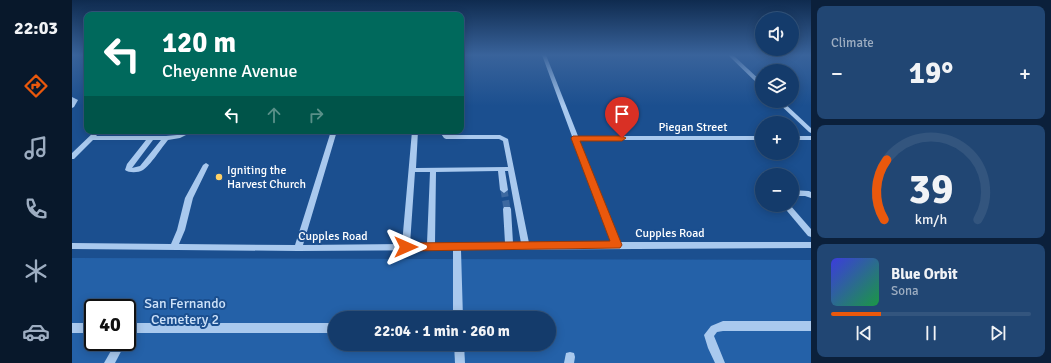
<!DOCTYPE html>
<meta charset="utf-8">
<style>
body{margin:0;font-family:Signika,sans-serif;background:#214673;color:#f1f3f6;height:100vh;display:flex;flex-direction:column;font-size:15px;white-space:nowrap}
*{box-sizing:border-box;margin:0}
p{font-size:13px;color:#9dadc1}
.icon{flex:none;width:22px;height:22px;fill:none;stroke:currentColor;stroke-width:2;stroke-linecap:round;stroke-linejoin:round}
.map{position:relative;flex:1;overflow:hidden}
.drawer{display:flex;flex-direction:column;gap:6px;padding:6px;background:#0b203b;width:240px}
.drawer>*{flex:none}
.banner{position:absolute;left:12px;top:12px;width:380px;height:122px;border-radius:8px;box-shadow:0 2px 10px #0003,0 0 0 1px #33557e;background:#00695c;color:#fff;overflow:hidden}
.buttons{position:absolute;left:683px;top:12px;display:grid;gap:8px}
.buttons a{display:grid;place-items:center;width:44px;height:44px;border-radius:50%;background:#143b6b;box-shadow:0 2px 10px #0003,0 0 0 1px #33557e;font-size:20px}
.speed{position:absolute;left:12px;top:299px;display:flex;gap:8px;font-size:20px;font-weight:700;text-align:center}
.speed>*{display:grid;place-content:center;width:52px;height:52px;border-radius:50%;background:#143b6b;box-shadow:0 2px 10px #0003,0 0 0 1px #33557e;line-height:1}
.speed .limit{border:2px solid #111;border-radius:6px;background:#fff;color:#111}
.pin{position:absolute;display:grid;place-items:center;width:34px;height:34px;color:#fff;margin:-41px -17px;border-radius:50% 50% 50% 0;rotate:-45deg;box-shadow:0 0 4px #0007}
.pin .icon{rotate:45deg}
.me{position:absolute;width:44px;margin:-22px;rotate:90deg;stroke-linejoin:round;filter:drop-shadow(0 0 3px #0008)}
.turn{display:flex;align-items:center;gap:14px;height:84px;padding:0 12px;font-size:18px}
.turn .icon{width:52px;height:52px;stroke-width:2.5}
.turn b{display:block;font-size:28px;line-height:34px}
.lanes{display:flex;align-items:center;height:38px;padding:0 12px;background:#0003;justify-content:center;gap:20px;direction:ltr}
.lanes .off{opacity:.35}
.big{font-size:30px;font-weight:700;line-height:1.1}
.drawer .card{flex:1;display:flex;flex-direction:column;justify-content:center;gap:6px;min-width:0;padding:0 14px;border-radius:8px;background:#214673}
.drawer .dial{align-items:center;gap:0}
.dial svg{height:104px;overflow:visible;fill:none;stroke:#33557e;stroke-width:7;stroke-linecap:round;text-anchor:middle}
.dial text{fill:#f1f3f6;stroke:none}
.song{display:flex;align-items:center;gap:12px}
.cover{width:48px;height:48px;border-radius:6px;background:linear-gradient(135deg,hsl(240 70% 55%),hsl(140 70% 35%))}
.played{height:4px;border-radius:2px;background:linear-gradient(90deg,#ea580c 25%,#33557e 25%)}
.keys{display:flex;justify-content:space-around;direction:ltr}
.heat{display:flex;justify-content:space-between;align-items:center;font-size:22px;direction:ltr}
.trip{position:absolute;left:256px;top:311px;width:228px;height:40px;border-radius:20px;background:#143b6b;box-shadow:0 2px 10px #0003,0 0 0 1px #33557e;font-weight:700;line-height:40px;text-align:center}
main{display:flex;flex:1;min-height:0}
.tabs{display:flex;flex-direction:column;width:72px;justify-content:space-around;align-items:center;background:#08182b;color:#9dadc1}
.tabs .icon{width:28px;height:28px}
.tabs .on{color:#ea580c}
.tabs b{font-size:18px;color:#f1f3f6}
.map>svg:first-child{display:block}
.green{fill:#2461a8;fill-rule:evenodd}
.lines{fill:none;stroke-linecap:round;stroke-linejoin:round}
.minor-tunnel{stroke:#3d69a0;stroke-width:7;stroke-dasharray:7 3.5;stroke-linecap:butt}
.minor{fill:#a9c9ee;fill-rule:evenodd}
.route{fill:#ea580c;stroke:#983908}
.poi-dot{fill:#ffd166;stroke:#1b4f8f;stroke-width:1.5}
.labels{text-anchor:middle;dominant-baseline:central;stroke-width:4;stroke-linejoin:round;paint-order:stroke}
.street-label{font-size:12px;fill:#fff;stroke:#1b4f8f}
.poi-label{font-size:12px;fill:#fff;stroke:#1b4f8f;text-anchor:start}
.near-park-label{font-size:14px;fill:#cfe3fa;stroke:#1b4f8f}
</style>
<main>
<nav class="tabs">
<b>22:03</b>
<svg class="icon on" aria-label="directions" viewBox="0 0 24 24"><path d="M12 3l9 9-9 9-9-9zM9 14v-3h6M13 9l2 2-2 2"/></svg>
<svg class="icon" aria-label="music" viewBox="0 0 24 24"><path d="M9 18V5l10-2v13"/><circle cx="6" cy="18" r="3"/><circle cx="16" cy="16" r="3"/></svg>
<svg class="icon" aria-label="phone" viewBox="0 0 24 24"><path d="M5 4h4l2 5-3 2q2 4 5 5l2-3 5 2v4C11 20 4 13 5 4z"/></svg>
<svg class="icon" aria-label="climate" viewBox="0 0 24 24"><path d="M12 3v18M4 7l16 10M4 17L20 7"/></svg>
<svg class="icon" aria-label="car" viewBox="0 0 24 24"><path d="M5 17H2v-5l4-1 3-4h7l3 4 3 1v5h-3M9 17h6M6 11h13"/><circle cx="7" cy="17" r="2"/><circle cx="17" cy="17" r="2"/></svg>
</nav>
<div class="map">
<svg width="739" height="363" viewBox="0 0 739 363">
<rect width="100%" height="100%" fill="#1b4f8f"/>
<!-- green -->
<path class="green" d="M0 258 739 260V363H0ZM21 308H55V342H21ZM263 318H477V344H263Z"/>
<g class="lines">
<!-- minor-tunnel -->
<path class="minor-tunnel" d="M432 190 435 209"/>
<!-- minor -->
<g class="minor">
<path d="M470 55H474L506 136H690V140H507L547 242H739V248L389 250 391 318H381V250L226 251 0 249V243L99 244 105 230 113 198 131 165 134 163 137 165 121 198 113 230 107 244 223 245 259 131H265L231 245 330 244 340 131H346L344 168 436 167 431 141 427 139H374L372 138 367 131H373L376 135H428L436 139 457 243 539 242ZM426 171 428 190 432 193 436 190 433 171H436L449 243H441L439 209 438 207H432L431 209 433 243H363L364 172ZM343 172H358L355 243 338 244Z"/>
<path d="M656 55H661L690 82V87L688 86Z"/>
<path d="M0 97 6 100 2 107 0 108Z"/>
<path d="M704 101H710L739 128V133L737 132Z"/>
<path d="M23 131H29L24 136H94L105 135 114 131H122L108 138 96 140C90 147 78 166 71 170 66 173 57 173 53 170L55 164 74 140H21L2 159H0V153ZM81 140H89L68 166 60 168Z"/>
<rect x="720" y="136" width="19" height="4"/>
<path d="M720 190 737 191 739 192V198L733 196H720Z"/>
<path d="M710 205H718L739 229V237L736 236Z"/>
<path d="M651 321H739V331H651L645 332 642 336 653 363H643L636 348 632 335 639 326Z"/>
<rect x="0" y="323" width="21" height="10"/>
<rect x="55" y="323" width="208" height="10"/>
<path d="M44 342H54L43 363H32Z"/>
<path d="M382 344H392L393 363H383Z"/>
<path d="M498 352 502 353 503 357 502 363H492L494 353Z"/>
</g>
</g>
<!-- sky -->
<linearGradient id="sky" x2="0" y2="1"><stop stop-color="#0f2b4f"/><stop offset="0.52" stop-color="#39639b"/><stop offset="1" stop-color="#39639b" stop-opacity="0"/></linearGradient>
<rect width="739" height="106" fill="url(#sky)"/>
<!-- route -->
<path class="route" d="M501 136H550L554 138 550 141H508L550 245 548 248 334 251 330 250 328 247 330 244 334 243 538 241 499 138Z"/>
<!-- markers -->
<circle class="poi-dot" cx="147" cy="177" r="4"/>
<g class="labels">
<!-- street labels -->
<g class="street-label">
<text x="621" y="127">Piegan Street</text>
<text x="598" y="233">Cupples Road</text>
<text x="261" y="236">Cupples Road</text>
</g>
<!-- poi labels -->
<g class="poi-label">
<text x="155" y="170">Igniting the<tspan x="155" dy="14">Harvest Church</tspan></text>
</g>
<!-- near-park labels -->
<g class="near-park-label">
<text x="113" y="303">San Fernando<tspan x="113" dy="16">Cemetery 2</tspan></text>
</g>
</g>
</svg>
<div class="buttons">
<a><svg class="icon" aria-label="sound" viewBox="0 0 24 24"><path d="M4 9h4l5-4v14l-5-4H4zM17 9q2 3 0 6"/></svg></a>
<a><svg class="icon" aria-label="layers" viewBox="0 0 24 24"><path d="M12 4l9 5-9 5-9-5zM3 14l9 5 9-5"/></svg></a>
<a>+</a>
<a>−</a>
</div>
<div class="speed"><div class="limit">40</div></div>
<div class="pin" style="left:550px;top:138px;background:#d93025"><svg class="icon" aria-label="arrive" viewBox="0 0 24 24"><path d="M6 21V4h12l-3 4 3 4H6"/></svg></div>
<svg class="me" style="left:334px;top:247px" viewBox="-20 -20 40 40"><path d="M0-17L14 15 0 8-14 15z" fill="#ea580c" stroke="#fff" stroke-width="4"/></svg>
<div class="trip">22:04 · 1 min · 260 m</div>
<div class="banner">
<div class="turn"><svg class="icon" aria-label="left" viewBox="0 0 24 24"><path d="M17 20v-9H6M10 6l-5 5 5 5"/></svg><div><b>120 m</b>Cheyenne Avenue</div></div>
<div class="lanes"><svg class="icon" aria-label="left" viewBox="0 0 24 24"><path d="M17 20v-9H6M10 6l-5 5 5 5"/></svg><svg class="icon off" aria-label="ahead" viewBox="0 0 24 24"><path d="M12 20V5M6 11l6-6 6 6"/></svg><svg class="icon off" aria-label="right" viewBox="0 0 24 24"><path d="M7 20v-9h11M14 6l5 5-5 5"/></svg></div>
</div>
</div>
<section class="drawer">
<div class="card"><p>Climate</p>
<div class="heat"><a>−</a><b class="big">19°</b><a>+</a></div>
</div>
<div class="card dial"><svg viewBox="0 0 100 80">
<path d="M14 69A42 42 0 1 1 86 69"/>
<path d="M14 69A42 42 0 0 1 16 23" stroke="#ea580c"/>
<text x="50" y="56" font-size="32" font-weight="700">39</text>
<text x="50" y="72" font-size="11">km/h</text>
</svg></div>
<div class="card">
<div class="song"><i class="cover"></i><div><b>Blue Orbit</b><p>Sona</p></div></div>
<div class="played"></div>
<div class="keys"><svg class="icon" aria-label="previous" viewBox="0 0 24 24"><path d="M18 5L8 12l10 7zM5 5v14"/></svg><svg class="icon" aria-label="pause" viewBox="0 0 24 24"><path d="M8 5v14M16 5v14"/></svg><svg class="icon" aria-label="next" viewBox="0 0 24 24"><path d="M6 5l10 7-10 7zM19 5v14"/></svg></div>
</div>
</section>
</main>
